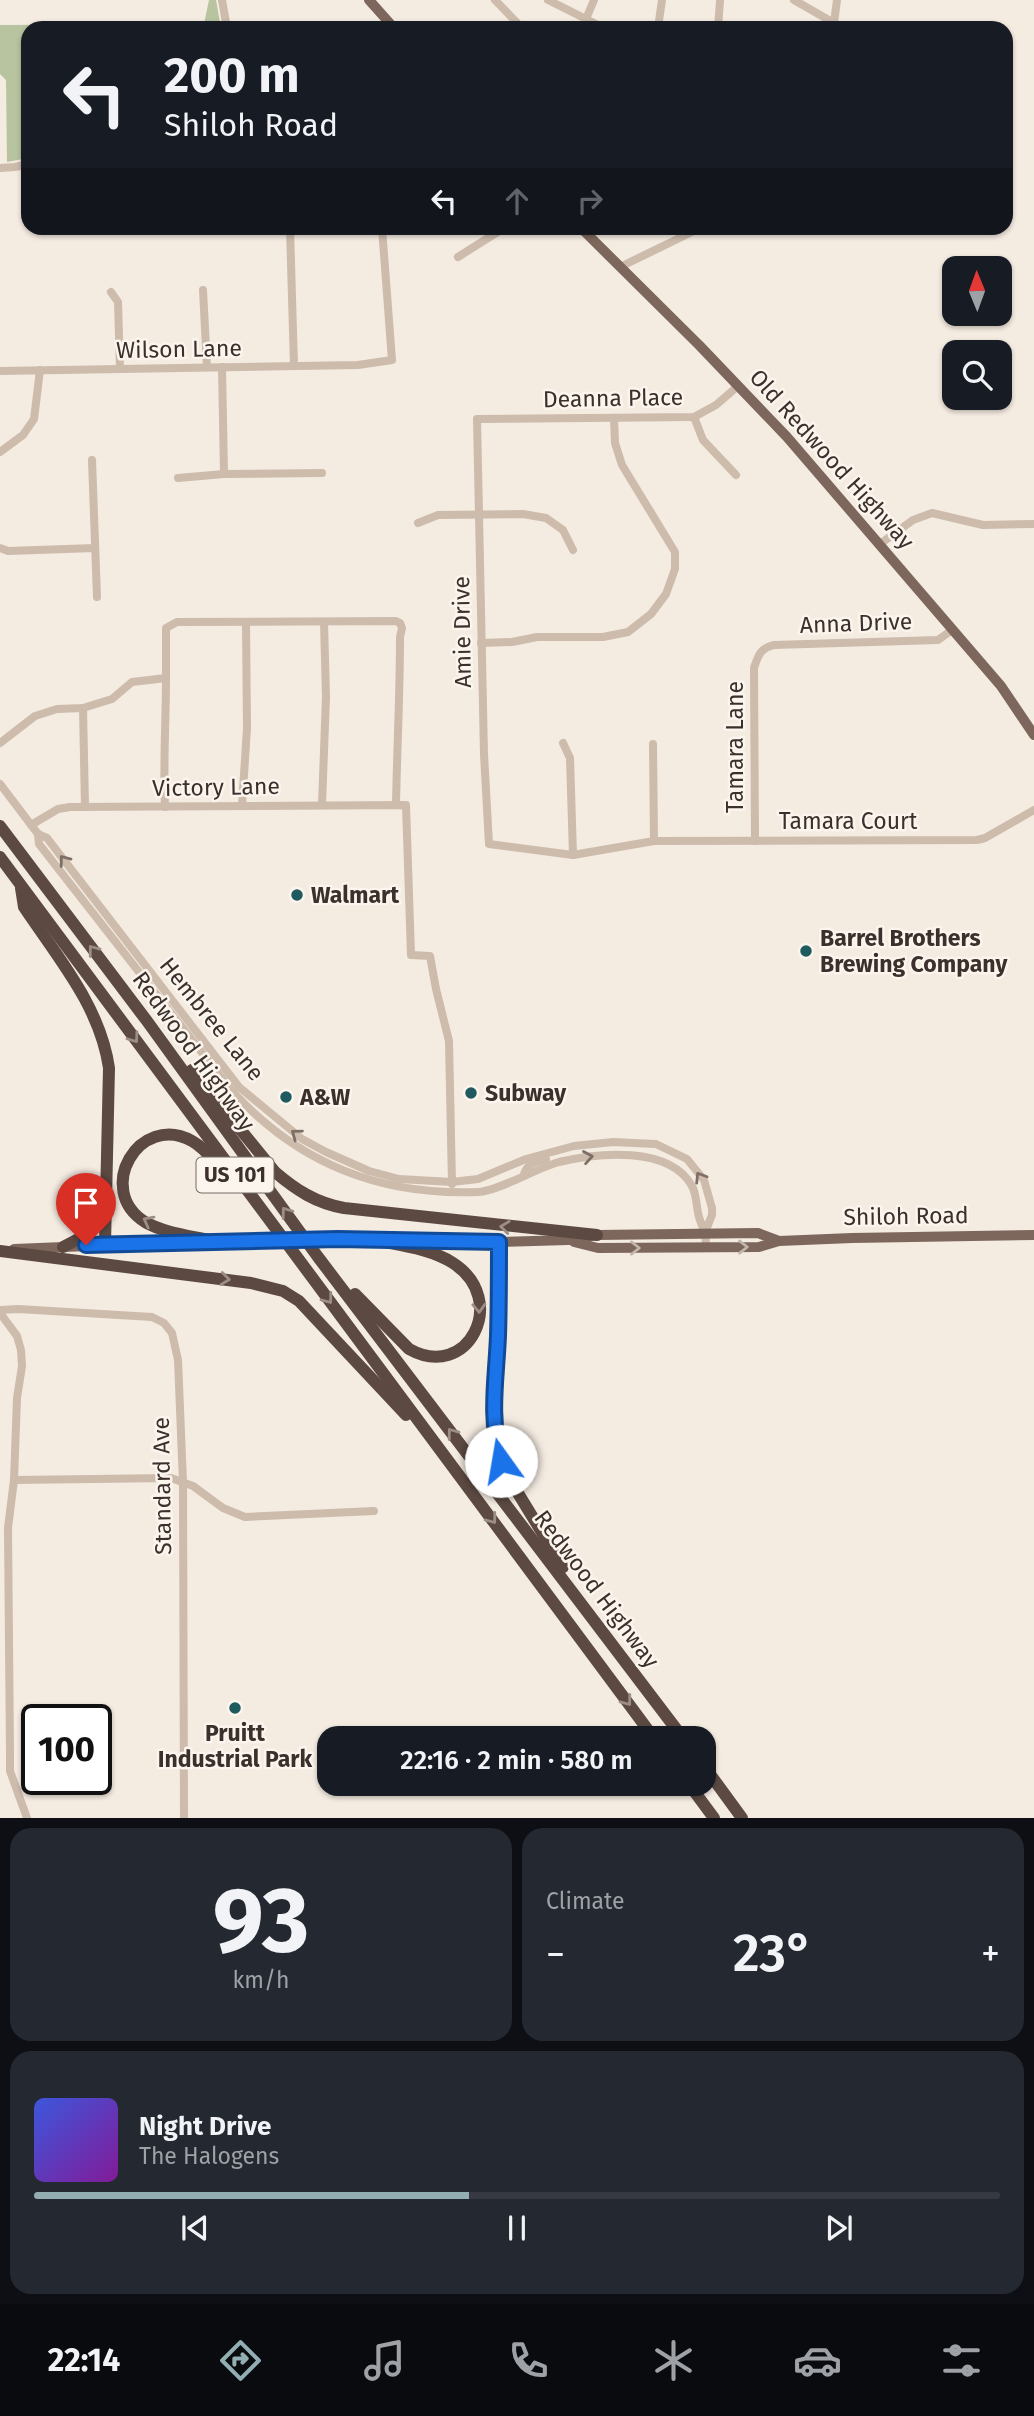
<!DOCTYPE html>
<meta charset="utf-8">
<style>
body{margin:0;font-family:"Fira Sans",sans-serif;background:#242831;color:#f1f3f6;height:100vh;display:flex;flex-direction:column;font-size:26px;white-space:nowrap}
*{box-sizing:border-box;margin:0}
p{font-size:23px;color:#9ea1a6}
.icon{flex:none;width:38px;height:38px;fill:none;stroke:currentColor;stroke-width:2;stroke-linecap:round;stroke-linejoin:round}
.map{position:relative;height:1818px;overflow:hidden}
.drawer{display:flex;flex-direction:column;gap:10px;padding:10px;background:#0d0f14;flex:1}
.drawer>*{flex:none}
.hud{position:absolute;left:21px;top:21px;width:992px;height:214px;border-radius:21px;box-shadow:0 2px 5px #0004;background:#171b24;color:#f1f3f6;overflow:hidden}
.needle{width:46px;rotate:359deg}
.controls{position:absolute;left:942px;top:256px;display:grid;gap:14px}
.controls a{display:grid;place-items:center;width:70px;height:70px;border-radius:14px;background:#171b24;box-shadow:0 2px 5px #0004;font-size:35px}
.speed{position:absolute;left:21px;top:1704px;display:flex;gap:14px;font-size:35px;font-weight:700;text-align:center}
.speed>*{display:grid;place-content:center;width:91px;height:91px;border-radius:50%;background:#171b24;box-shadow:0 2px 5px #0004;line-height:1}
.speed .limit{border:4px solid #111;border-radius:10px;background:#fff;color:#111}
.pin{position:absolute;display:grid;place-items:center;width:60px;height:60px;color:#fff;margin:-72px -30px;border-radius:50% 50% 50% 0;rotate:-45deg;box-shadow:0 0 7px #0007}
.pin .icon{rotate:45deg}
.me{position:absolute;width:77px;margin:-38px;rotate:347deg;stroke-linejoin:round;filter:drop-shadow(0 0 5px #0008)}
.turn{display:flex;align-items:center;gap:24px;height:147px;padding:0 28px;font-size:32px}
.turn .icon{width:91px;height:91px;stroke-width:2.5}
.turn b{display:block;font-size:49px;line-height:60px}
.lanes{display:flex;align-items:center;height:66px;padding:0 28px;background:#0003;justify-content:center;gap:35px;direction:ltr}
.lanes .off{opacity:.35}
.big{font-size:52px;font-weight:600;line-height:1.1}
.drawer .card{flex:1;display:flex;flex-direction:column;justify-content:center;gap:10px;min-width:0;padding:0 24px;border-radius:21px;background:#242831}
.drawer .dial{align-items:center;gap:0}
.dial b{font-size:91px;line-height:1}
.song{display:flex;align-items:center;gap:21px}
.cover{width:84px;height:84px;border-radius:10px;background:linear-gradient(135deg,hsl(230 70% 55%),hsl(290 70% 35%))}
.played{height:7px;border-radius:4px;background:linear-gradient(90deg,#92aeb2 45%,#363941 45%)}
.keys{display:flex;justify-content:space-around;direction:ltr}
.heat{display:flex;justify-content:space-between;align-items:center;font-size:38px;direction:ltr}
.drawer .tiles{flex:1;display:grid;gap:10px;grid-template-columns:1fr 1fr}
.card:last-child{grid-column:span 2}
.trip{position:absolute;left:317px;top:1726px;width:399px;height:70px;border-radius:21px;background:#171b24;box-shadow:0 2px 5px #0004;font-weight:600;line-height:70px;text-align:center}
.tab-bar{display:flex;height:112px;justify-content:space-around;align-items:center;background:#090b0e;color:#9ea1a6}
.tab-bar .icon{width:49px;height:49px}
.tab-bar .active{color:#92aeb2}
.tab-bar b{font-size:32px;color:#f1f3f6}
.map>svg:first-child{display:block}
.green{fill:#b8c4a0}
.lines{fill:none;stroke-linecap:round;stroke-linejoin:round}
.minor{stroke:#cdbbac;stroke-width:8}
.major{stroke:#7d675c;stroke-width:10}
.highway{stroke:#5c4a42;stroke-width:12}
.oneway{stroke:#7d6f65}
.oneway2{stroke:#9c8e87}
.oneway3{stroke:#c2b5ac}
.route-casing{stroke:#114b97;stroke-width:18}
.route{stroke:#1a73e8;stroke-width:12}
.poi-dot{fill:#1f5a5e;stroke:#fbf5ee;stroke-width:2.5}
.labels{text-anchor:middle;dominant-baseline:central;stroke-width:5;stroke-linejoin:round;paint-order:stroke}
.shield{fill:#fbf5ee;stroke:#756b66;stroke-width:2}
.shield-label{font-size:21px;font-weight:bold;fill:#3b302b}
.street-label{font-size:23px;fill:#3b302b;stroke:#fbf5ee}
.poi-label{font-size:23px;font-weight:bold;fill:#3b302b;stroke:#fbf5ee;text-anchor:start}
</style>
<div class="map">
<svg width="1034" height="1818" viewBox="0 0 1034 1818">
<rect width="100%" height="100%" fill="#f4ebe1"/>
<!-- green -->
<path class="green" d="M209 0H216L221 28H28V158L7 162 6 80 0 74V25L204 24Z"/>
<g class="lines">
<!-- minor -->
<g class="minor">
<path d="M222 0 227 28"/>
<path d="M495 0 522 28"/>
<path d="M548 0 604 28"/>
<path d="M794 0 834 23"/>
<path d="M586 19 594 0"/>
<path d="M658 28 662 0"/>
<path d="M718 28 720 1"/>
<path d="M830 28 834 23 837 0"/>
<path d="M0 168 15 167 28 164"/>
<path d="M290 228 294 366"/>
<path d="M458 257 504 228"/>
<path d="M620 267 700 228"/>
<path d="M203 290 207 367"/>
<path d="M111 292 118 302 120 369"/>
<path d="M222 367 224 474"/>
<path d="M0 371 358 365 392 360 382 228"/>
<path d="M738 386 716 405 694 417 477 419 484 754 489 844 573 855 654 841 977 840 985 838 1034 810"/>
<path d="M694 417 703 440 736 475"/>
<path d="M0 452 23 435 34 419 40 370"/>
<path d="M92 460 97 597"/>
<path d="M178 478 224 474 322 473"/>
<path d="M418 523 438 515 523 514 546 518 563 530 573 550"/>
<path d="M880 544 913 520 932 513 983 525 1034 524"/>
<path d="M0 548 8 551 95 548"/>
<path d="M481 643 512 642 537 637H603L628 632 651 614 666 594 675 569V552L622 465 615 443 614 418"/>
<path d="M83 708 85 807"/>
<path d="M0 743 35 716 57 709 83 708 112 699 132 682 166 678V628L177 622 396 621 400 623 402 628 400 637C400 693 397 749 396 805"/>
<path d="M563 743 570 758 573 855"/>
<path d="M653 744 654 841"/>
<path d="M0 784 38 834 39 844 232 1091C299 1164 380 1196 479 1192 498 1191 537 1168 559 1162 597 1153 669 1145 692 1186 697 1195 696 1207 699 1217 703 1230 706 1231 706 1247"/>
<path d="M322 805 326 697 324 622"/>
<path d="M242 806 247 728 246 622"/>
<path d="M165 807C163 764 166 721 166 678"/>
<path d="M31 825 58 809 70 807 406 805 411 955 430 956 436 989 449 1041 452 1184"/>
<path d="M38 834 47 838 239 1087 302 1139 326 1152 369 1171 399 1179 452 1182 478 1179 526 1159 574 1146 613 1142 656 1144 687 1159 704 1180 712 1208V1215L706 1230"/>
<path d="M755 841 754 668C758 656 760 648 774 645L938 640 952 630"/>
<path d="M524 1174C528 1163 536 1162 546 1159"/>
<path d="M0 1310 18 1309 152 1317 164 1323 172 1333 178 1360 183 1482 184 1818"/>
<path d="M0 1313 17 1336 21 1350 22 1366 17 1398 14 1480 8 1528 10 1755V1771L27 1818"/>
<path d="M14 1480 171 1478 193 1486 223 1508 245 1517 374 1511"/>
</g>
<!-- major -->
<g class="major">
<path d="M369 0 394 28"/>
<path d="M581 228 699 345 787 437 1001 686 1034 735"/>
<path d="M395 1240 499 1242 568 1240 597 1235 758 1233 779 1241"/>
<path d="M574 1242 598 1248 759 1247 779 1241 852 1238 1034 1235"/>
<path d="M14 1249 213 1241 376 1239"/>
</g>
<!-- highway -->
<g class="highway">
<path d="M0 826 147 1021 318 1257 683 1738"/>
<path d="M0 857 654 1738"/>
<path d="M21 888 24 907C58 958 100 1006 109 1068L105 1244"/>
<path d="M192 1070 275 1172C296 1190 316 1203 344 1208L597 1235"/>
<path d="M213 1241C192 1236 164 1233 145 1222 94 1190 139 1112 192 1141 205 1148 214 1161 223 1171"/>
<path d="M499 1242 498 1336 492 1413 496 1444 507 1475 563 1567"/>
<path d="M63 1247 84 1236 105 1213"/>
<path d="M0 1251 251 1283 283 1291 299 1301 406 1415"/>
<path d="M355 1294 409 1349C468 1382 510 1300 453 1263 430 1248 397 1245 370 1239"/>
<path d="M704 1766 742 1818"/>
<path d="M688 1783 714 1818"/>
</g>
</g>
<!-- one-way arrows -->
<defs><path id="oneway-chevron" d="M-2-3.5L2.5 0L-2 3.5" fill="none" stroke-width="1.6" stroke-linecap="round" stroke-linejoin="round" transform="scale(1.75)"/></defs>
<g class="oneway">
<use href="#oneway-chevron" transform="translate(64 860) rotate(-127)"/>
<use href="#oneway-chevron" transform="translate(296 1134) rotate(-144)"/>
<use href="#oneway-chevron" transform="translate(588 1157) rotate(-10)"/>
<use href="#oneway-chevron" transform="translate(700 1177) rotate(-122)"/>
</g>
<g class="oneway2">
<use href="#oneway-chevron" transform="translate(93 950) rotate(-127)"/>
<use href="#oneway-chevron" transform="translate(134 1038) rotate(54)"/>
<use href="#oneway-chevron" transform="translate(286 1212) rotate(-126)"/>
<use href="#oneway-chevron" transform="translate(148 1221) rotate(-152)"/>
<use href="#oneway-chevron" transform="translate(505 1227) rotate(-173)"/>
<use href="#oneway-chevron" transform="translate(225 1279) rotate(7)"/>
<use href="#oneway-chevron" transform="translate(328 1299) rotate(53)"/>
<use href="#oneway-chevron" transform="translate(479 1308) rotate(88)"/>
<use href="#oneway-chevron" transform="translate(452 1433) rotate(-127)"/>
<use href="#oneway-chevron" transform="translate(492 1519) rotate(53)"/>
<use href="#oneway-chevron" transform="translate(627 1701) rotate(53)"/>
</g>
<g class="oneway3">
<use href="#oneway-chevron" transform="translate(743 1247)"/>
<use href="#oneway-chevron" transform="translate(635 1248)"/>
</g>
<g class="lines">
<!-- route casing -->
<g class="route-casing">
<path id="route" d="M86 1245 338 1239 499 1242C499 1273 499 1305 498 1336 496 1383 489 1414 501 1461"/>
</g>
<!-- route -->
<use href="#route" class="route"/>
</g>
<!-- markers -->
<g class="poi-dot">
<circle cx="297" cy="895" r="7"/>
<circle cx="806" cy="951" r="7"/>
<circle cx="471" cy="1093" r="7"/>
<circle cx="286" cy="1097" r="7"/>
<circle cx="235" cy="1708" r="7"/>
</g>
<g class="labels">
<!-- shield labels -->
<rect class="shield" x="196.5" y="1157.5" width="77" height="35" rx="5"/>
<g class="shield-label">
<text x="235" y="1175">US 101</text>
</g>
<!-- street labels -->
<g class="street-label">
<text transform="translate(179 349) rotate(-1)">Wilson Lane</text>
<text transform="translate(613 398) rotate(-1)">Deanna Place</text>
<text transform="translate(832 459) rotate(48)">Old Redwood Highway</text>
<text transform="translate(856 623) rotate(-2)">Anna Drive</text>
<text transform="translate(462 632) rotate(-91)">Amie Drive</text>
<text transform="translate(735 747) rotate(-90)">Tamara Lane</text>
<text transform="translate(216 787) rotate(-1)">Victory Lane</text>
<text x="848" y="821">Tamara Court</text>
<text transform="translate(212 1019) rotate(51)">Hembree Lane</text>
<text transform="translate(194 1051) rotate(54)">Redwood Highway</text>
<text transform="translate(906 1216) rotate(-1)">Shiloh Road</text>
<text transform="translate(162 1486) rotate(-91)">Standard Ave</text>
<text transform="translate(597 1589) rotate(53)">Redwood Highway</text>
</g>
<!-- poi labels -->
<g class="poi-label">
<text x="311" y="895">Walmart</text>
<text x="820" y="938">Barrel Brothers<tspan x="820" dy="26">Brewing Company</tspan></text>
<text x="485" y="1093">Subway</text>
<text x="300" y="1097">A&amp;W</text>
<text x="235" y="1733" text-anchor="middle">Pruitt<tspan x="235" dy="26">Industrial Park</tspan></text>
</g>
</g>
</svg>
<div class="controls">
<a><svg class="needle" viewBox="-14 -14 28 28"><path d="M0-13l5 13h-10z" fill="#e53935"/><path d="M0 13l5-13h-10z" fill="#9ea1a6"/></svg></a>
<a><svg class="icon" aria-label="search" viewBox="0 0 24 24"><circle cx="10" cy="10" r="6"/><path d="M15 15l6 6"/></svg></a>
</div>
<div class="speed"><div class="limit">100</div></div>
<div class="pin" style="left:86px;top:1245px;background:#d93025"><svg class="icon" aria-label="arrive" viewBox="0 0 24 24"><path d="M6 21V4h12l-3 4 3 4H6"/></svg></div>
<svg class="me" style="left:501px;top:1461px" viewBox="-20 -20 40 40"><circle r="19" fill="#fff"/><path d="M0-13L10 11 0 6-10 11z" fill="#1a73e8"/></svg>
<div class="trip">22:16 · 2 min · 580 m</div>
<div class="hud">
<div class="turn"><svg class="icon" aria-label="left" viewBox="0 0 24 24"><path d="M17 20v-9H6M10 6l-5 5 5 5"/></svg><div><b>200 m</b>Shiloh Road</div></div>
<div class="lanes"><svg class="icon" aria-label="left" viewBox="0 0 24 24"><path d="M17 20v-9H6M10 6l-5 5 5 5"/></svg><svg class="icon off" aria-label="ahead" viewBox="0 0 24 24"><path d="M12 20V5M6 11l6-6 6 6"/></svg><svg class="icon off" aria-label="right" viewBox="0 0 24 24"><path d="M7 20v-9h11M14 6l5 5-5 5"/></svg></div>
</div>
</div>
<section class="drawer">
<div class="tiles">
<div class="card dial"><b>93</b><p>km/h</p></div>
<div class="card"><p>Climate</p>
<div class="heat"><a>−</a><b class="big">23°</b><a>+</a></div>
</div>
<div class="card">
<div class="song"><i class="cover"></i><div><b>Night Drive</b><p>The Halogens</p></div></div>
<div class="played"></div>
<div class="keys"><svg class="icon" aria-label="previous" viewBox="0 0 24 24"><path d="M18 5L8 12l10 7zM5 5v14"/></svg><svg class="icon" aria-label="pause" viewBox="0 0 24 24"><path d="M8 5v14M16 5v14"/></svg><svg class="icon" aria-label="next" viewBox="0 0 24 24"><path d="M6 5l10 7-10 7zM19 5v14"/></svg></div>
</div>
</div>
</section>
<nav class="tab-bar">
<b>22:14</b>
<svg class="icon active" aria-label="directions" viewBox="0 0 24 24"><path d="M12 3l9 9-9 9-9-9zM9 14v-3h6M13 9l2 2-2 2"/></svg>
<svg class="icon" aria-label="music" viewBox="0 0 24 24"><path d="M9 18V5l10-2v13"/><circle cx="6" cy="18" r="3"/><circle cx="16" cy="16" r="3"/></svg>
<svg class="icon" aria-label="phone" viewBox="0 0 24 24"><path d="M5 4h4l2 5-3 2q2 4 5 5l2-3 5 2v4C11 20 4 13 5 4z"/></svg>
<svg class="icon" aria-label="climate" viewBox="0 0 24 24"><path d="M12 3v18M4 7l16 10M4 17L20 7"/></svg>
<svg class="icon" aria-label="car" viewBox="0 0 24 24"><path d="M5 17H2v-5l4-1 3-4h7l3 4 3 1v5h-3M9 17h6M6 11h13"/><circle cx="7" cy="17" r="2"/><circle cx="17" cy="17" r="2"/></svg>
<svg class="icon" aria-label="filters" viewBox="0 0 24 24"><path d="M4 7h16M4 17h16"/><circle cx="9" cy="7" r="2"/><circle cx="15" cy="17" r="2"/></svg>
</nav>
